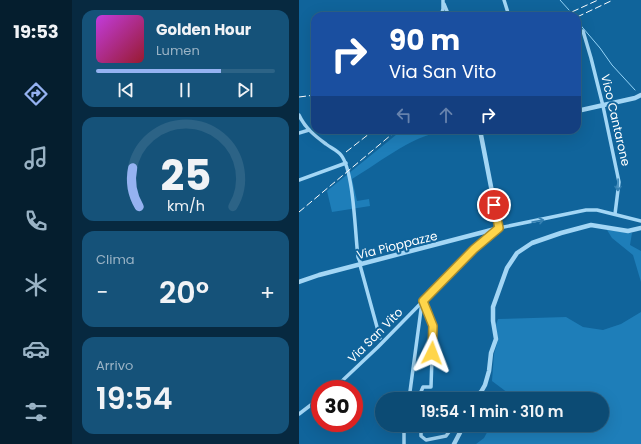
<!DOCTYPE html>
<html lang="it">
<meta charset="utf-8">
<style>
body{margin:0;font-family:Poppins,sans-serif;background:#155279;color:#f1f3f6;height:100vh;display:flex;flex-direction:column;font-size:15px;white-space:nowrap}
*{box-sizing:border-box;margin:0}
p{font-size:13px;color:#9ab3c5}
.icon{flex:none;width:22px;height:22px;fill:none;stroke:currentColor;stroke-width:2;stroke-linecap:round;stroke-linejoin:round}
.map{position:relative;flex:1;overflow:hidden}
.details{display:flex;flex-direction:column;gap:10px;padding:10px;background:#072940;width:227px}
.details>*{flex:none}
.top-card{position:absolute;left:12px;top:12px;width:270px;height:122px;border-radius:12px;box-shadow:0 4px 16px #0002,0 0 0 1px #2c6386;background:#1a4fa0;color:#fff;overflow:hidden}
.speed{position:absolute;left:12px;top:380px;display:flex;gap:8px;font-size:20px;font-weight:700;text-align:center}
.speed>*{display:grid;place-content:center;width:52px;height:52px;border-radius:50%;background:#0c4b74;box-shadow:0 4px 16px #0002,0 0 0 1px #2c6386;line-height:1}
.speed .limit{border:6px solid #d22;background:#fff;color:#111}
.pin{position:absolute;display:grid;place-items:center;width:34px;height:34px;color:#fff;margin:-17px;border:2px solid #fff;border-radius:50%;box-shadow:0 1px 4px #0007}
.me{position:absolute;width:44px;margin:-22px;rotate:3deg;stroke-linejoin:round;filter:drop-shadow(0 0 3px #0008)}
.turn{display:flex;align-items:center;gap:14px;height:84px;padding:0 12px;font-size:18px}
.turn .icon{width:52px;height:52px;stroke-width:2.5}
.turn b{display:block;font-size:28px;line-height:34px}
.lanes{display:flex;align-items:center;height:38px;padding:0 12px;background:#0003;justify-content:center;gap:20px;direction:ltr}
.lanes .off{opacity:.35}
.big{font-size:30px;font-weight:600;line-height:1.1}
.details .tile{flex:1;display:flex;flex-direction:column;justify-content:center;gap:6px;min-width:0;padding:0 14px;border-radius:12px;background:#155279}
.details .dial{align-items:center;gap:0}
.dial svg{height:104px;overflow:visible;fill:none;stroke:#2c6386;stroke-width:7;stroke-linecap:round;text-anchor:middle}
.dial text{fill:#f1f3f6;stroke:none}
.song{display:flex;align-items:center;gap:12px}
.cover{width:48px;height:48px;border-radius:6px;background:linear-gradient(135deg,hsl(290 70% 55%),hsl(350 70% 35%))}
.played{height:4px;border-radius:2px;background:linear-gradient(90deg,#95b2f1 70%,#2c6386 70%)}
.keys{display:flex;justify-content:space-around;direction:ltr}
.heat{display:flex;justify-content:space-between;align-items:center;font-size:22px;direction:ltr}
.trip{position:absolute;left:76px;top:392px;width:234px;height:40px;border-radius:20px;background:#0c4b74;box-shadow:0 4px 16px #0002,0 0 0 1px #2c6386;font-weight:600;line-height:40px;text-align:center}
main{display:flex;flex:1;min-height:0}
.menu{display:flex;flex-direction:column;width:72px;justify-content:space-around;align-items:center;background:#051e2e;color:#9ab3c5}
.menu .icon{width:28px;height:28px}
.menu .on{color:#95b2f1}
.menu b{font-size:18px;color:#f1f3f6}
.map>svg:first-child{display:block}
.green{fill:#1e7eb9}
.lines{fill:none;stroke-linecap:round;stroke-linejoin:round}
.stream{stroke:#95d4f8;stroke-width:1}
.minor{stroke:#a3d6f5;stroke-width:3.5}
.tertiary{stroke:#a3d6f5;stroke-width:4.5}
.rail{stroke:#fff;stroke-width:1;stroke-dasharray:7 3;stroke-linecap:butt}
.oneway{stroke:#3580b2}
.route-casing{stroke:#a68a30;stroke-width:10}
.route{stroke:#ffd54a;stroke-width:7}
.labels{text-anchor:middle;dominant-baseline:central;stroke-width:4;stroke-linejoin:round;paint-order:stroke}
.street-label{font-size:12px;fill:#fff;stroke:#10649b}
</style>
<main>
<nav class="menu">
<b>19:53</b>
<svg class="icon on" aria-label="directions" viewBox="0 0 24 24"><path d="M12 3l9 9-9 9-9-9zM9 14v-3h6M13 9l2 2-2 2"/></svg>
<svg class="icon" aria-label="music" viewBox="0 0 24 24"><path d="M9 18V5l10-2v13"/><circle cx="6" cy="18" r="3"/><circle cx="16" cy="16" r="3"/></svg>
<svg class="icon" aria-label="phone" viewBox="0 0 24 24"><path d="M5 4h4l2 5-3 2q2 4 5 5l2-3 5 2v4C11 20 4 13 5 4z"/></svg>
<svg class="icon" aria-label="climate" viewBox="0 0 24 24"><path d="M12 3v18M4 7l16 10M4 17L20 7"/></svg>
<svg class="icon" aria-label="car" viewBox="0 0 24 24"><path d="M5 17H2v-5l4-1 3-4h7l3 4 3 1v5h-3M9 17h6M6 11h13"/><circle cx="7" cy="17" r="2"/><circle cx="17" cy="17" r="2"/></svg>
<svg class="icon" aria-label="filters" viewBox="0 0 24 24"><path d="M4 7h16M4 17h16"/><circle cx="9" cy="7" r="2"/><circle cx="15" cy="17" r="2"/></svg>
</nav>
<section class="details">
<div class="tile">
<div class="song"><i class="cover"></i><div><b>Golden Hour</b><p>Lumen</p></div></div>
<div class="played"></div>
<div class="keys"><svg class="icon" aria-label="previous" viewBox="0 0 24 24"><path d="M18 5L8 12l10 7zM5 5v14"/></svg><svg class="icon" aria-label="pause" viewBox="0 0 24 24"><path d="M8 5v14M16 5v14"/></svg><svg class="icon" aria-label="next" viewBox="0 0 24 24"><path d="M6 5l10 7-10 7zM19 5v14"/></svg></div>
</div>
<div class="tile dial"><svg viewBox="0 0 100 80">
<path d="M14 69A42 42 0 1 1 86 69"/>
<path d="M14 69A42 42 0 0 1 9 39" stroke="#95b2f1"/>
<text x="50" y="56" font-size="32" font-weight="700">25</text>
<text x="50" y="72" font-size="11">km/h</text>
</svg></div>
<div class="tile"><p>Clima</p>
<div class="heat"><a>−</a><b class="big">20°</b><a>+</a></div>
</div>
<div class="tile"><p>Arrivo</p><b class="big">19:54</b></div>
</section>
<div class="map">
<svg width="342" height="444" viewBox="0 0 342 444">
<rect width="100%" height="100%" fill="#10649b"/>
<!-- green -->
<g class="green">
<path d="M103 130H153C115 133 85 160 53 179L58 201 70 199 71 206 33 212 28 191Z"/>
<path d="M308 230 333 233 331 245 342 251V282L334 255 313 238Z"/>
<path d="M342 312V444H177L185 438 192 425H303V399H205L209 393 193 381 195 354 199 340 197 325 199 319 267 317 284 327 304 330 322 324Z"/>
</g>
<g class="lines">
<!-- stream -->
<g class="stream">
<path d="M261 0 270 10"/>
<path d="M278 21 301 48 313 65 336 90"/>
</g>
<!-- minor -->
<g class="minor">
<path d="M205 0 210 16"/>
<path d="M145 4 150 16"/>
<path d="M142 16 144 9V0"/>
<path d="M284 31 292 58 304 106 320 182 316 214"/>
<path d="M0 115C6 128 16 136 27 144 32 148 38 150 42 155 55 171 56 234 59 257L62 264"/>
<path d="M0 133 10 130"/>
<path d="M0 180 47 163"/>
<path d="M61 265 81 338"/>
<path d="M33 389 44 380 79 347 175 249 200 228 287 210H298L342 221"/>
<path d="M110 399 123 302"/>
<path d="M122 399 121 394 124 387H132L134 326 123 301"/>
<path d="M173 399 181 392"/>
<path d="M0 414 21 398"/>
<path d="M105 425V444"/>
<path d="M122 425V436L127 440 147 436 155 425"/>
</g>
<!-- tertiary -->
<g class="tertiary">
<path d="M278 111 336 98 342 95"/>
<path d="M0 282 20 275 200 228 181 130"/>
<path d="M178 399 186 385 190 371 192 353 197 339 194 321V307L208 268 218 253 233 243 262 233 292 225 329 231 342 228"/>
<path d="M155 444 165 425"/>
</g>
<!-- rail -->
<g class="rail">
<path d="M264 16 299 0"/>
<path d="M278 17 314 0"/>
<path d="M0 97 16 95"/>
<path d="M47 152 75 130"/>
<path d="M0 212 98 130"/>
</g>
</g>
<!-- one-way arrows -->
<defs><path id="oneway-shaft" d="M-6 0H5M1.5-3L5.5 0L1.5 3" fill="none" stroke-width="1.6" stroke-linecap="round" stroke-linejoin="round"/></defs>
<g class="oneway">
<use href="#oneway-shaft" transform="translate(319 185) rotate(91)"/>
<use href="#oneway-shaft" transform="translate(239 221) rotate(-11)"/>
</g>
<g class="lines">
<!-- route casing -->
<g class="route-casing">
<path id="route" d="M133 353 134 326 124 301 175 249 200 228 195 205"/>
</g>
<!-- route -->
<use href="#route" class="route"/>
</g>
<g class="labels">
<!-- street labels -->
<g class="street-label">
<text transform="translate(317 120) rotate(77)">Vico Cantarone</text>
<text transform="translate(98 245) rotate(-14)">Via Pioppazze</text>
<text transform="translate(76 335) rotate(-45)">Via San Vito</text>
</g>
</g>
</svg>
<div class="speed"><div class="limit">30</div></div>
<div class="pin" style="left:195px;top:205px;background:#d93025"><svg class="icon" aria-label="arrive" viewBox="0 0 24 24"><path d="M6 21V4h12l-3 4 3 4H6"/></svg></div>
<svg class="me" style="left:133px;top:353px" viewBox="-20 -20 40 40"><path d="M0-17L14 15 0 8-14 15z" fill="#ffd54a" stroke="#fff" stroke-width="4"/></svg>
<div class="trip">19:54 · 1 min · 310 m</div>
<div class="top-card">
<div class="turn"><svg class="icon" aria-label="right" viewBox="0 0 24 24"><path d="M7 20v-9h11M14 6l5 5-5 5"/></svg><div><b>90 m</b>Via San Vito</div></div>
<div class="lanes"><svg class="icon off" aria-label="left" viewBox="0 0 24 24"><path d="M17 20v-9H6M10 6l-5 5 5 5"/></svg><svg class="icon off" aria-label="ahead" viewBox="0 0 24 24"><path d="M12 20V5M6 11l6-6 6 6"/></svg><svg class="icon" aria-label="right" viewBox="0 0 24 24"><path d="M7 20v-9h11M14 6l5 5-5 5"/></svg></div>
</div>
</div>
</main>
